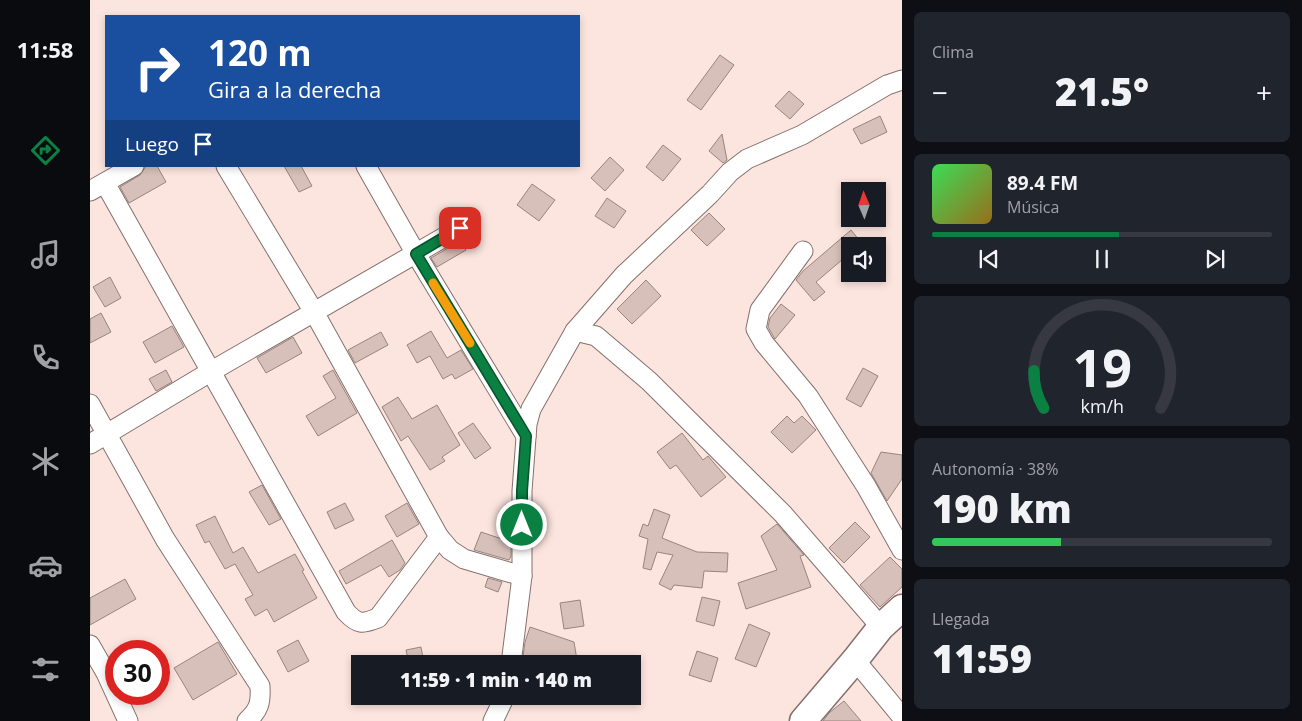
<!DOCTYPE html>
<html lang="es">
<meta charset="utf-8">
<style>
body{margin:0;font-family:"Open Sans",sans-serif;background:#20242c;color:#f1f3f6;height:100vh;display:flex;flex-direction:column;font-size:19px;white-space:nowrap}
*{box-sizing:border-box;margin:0}
p{font-size:16px;color:#9ea1a6}
.icon{flex:none;width:28px;height:28px;fill:none;stroke:currentColor;stroke-width:2;stroke-linecap:round;stroke-linejoin:round}
.map{position:relative;flex:1;overflow:hidden}
.details{display:flex;flex-direction:column;gap:12px;padding:12px;background:#0d0f14;width:400px}
.details>*{flex:none}
.guide{position:absolute;left:15px;top:15px;width:475px;height:152px;border-radius:0px;box-shadow:0 2px 8px #0003;background:#1a4fa0;color:#fff;overflow:hidden}
.needle{width:32px;rotate:358deg}
.tools{position:absolute;left:751px;top:182px;display:grid;gap:10px}
.tools a{display:grid;place-items:center;width:45px;height:45px;border-radius:0px;background:#171b24;box-shadow:0 2px 8px #0003;font-size:25px}
.speed{position:absolute;left:15px;top:640px;display:flex;gap:10px;font-size:25px;font-weight:700;text-align:center}
.speed>*{display:grid;place-content:center;width:65px;height:65px;border-radius:50%;background:#171b24;box-shadow:0 2px 8px #0003;line-height:1}
.speed .limit{border:8px solid #d22;background:#fff;color:#111}
.pin{position:absolute;display:grid;place-items:center;width:42px;height:42px;color:#fff;margin:-21px;border-radius:10px;box-shadow:0 2px 8px #0006}
.me{position:absolute;width:55px;margin:-28px;rotate:0deg;stroke-linejoin:round;filter:drop-shadow(0 0 4px #0008)}
.turn{display:flex;align-items:center;gap:18px;height:105px;padding:0 20px;font-size:22px}
.turn .icon{width:65px;height:65px;stroke-width:2.5}
.turn b{display:block;font-size:35px;line-height:42px}
.then{display:flex;align-items:center;height:48px;padding:0 20px;background:#0003;gap:10px;font-size:19px}
.big{font-size:38px;font-weight:800;line-height:1.1}
.details .widget{flex:1;display:flex;flex-direction:column;justify-content:center;gap:8px;min-width:0;padding:0 18px;border-radius:8px;background:#20242c}
.details .dial{align-items:center;gap:0}
.dial svg{height:130px;overflow:visible;fill:none;stroke:#363941;stroke-width:7;stroke-linecap:round;text-anchor:middle}
.dial text{fill:#f1f3f6;stroke:none}
.song{display:flex;align-items:center;gap:15px}
.cover{width:60px;height:60px;border-radius:8px;background:linear-gradient(135deg,hsl(130 70% 55%),hsl(40 70% 35%))}
.played{height:5px;border-radius:2px;background:linear-gradient(90deg,#0b8043 55%,#363941 55%)}
.keys{display:flex;justify-content:space-around;direction:ltr}
.heat{display:flex;justify-content:space-between;align-items:center;font-size:28px;direction:ltr}
.charge{height:8px;border-radius:4px;background:linear-gradient(90deg,#34c759 38%,#363941 0)}
.trip{position:absolute;left:261px;top:655px;width:290px;height:50px;border-radius:0px;background:#171b24;box-shadow:0 2px 8px #0003;font-weight:800;line-height:50px;text-align:center}
main{display:flex;flex:1;min-height:0}
.tab-bar{display:flex;flex-direction:column;width:90px;justify-content:space-around;align-items:center;background:#090b0e;color:#9ea1a6}
.tab-bar .icon{width:35px;height:35px}
.tab-bar .on{color:#0b8043}
.tab-bar b{font-size:22px;color:#f1f3f6}
.map>svg:first-child{display:block}
.building{fill:#d7c0ba;stroke:#9a847e}
.lines{fill:none;stroke-linecap:round;stroke-linejoin:round}
.minor-casing{stroke:#85706b;stroke-width:21}
.secondary-casing{stroke:#85706b;stroke-width:29}
.minor{stroke:#fff;stroke-width:19}
.secondary{stroke:#fff;stroke-width:26}
.route-casing{stroke:#07532c;stroke-width:12}
.route{stroke:#0b8043;stroke-width:9}
.slow{stroke:#f59e0b;stroke-width:9}
</style>
<main>
<nav class="tab-bar">
<b>11:58</b>
<svg class="icon on" aria-label="directions" viewBox="0 0 24 24"><path d="M12 3l9 9-9 9-9-9zM9 14v-3h6M13 9l2 2-2 2"/></svg>
<svg class="icon" aria-label="music" viewBox="0 0 24 24"><path d="M9 18V5l10-2v13"/><circle cx="6" cy="18" r="3"/><circle cx="16" cy="16" r="3"/></svg>
<svg class="icon" aria-label="phone" viewBox="0 0 24 24"><path d="M5 4h4l2 5-3 2q2 4 5 5l2-3 5 2v4C11 20 4 13 5 4z"/></svg>
<svg class="icon" aria-label="climate" viewBox="0 0 24 24"><path d="M12 3v18M4 7l16 10M4 17L20 7"/></svg>
<svg class="icon" aria-label="car" viewBox="0 0 24 24"><path d="M5 17H2v-5l4-1 3-4h7l3 4 3 1v5h-3M9 17h6M6 11h13"/><circle cx="7" cy="17" r="2"/><circle cx="17" cy="17" r="2"/></svg>
<svg class="icon" aria-label="filters" viewBox="0 0 24 24"><path d="M4 7h16M4 17h16"/><circle cx="9" cy="7" r="2"/><circle cx="15" cy="17" r="2"/></svg>
</nav>
<div class="map">
<svg width="812" height="721" viewBox="0 0 812 721">
<rect width="100%" height="100%" fill="#fde5df"/>
<!-- building -->
<g class="building">
<path d="M630 55 644 65 611 110 597 100Z"/>
<path d="M699 91 714 104 700 119 685 106Z"/>
<path d="M790 116 797 132 771 144 763 129Z"/>
<path d="M632 134 637 160 633 163 619 151Z"/>
<path d="M573 145 591 159 573 181 556 167Z"/>
<path d="M520 157 534 170 515 191 501 178Z"/>
<path d="M56 166H67L76 182 39 203 30 187 50 175Z"/>
<path d="M194 166H211L222 186 209 192Z"/>
<path d="M442 184 465 200 449 221 427 205Z"/>
<path d="M517 198 536 211 524 228 505 216Z"/>
<path d="M619 213 635 229 617 246 601 230Z"/>
<path d="M761 230 774 246H760V253L726 282 735 292 724 301 706 280 713 271Z"/>
<path d="M370 241 376 250 347 267 341 258Z"/>
<path d="M20 277 31 298 15 307 3 287Z"/>
<path d="M556 280 571 296 542 324 527 309Z"/>
<path d="M691 304 705 315 685 339 678 327 680 318Z"/>
<path d="M11 313 21 332 0 343V319Z"/>
<path d="M82 326 94 347 65 363 53 342Z"/>
<path d="M341 331 357 358 371 350 383 369 365 379 362 374 353 379 340 356 327 363 317 345Z"/>
<path d="M291 332 298 345 265 363 258 350Z"/>
<path d="M203 337 212 353 176 373 167 358Z"/>
<path d="M773 368 788 376 771 407 756 399Z"/>
<path d="M76 370 82 382 66 391 59 379Z"/>
<path d="M243 370 267 413 228 436 216 416 246 398 233 376Z"/>
<path d="M308 397 322 419 347 405 370 445 352 457 355 461 340 470 318 436 311 441 292 407Z"/>
<path d="M697 416 704 423 712 416 726 430 702 453 681 432Z"/>
<path d="M383 423 401 448 385 459 368 433Z"/>
<path d="M592 433 613 460 618 456 636 477 611 497 586 465 580 469 567 452Z"/>
<path d="M791 452 812 455V479L797 501 781 473Z"/>
<path d="M172 485 191 519 179 525 159 492Z"/>
<path d="M255 503 264 520 245 529 237 512Z"/>
<path d="M317 503 329 524 307 537 295 516Z"/>
<path d="M564 509 580 515 572 538 607 552 638 553 637 572 614 571 612 588 584 585 581 590 569 584 583 555 567 552 561 570 553 568 558 539 549 536 553 524 558 526Z"/>
<path d="M125 516 143 553 153 547 168 573 205 554 214 570 212 571 227 598 184 622 177 609 165 616 155 599 163 595 145 564 135 569 119 541 115 543 106 525Z"/>
<path d="M765 522 780 537 754 563 739 548Z"/>
<path d="M687 524 714 555 710 556 721 587 656 609 648 583 687 570 671 536Z"/>
<path d="M391 532 421 542V556L419 560 384 550Z"/>
<path d="M302 540 315 563 310 570 299 577 291 565 256 584 249 571Z"/>
<path d="M800 557 812 569V587L790 607 770 585Z"/>
<path d="M398 578 412 582 408 592 395 587Z"/>
<path d="M35 579 46 599 0 625V598Z"/>
<path d="M612 597 630 601 624 626 606 621Z"/>
<path d="M490 600 494 626 474 629 470 603Z"/>
<path d="M659 624 680 633 666 667 645 659Z"/>
<path d="M440 627 484 642 487 660 465 664H432L435 642Z"/>
<path d="M208 640 219 661 198 672 187 651Z"/>
<path d="M128 642 147 674 103 700 84 668Z"/>
<path d="M331 647 334 664H319L316 650Z"/>
<path d="M607 651 628 658 621 682 599 675Z"/>
<path d="M754 701 771 721H733L739 713Z"/>
</g>
<g class="lines">
<!-- minor casing -->
<g class="minor-casing">
<g id="minor">
<path d="M136 166 224 312 349 537 360 550 374 559 432 576"/>
<path d="M276 166 326 254 436 436"/>
<path d="M15 183 256 612C268 625 272 624 288 618L349 537"/>
<path d="M0 191 44 166"/>
<path d="M713 251 670 310 666 329 674 343 718 396 776 486 812 550"/>
<path d="M485 331 506 336 559 381 693 514 791 627"/>
<path d="M0 404 75 539 170 686C171 703 169 710 157 721"/>
<path d="M0 444 120 372 370 228"/>
<path d="M0 645 16 673 38 721"/>
<path d="M765 660 812 717"/>
<path d="M421 664 432 576V491L437 424 441 409 485 331 534 275 620 194 640 172 657 159 712 135 797 85 812 80"/>
<path d="M403 721 415 696"/>
</g>
</g>
<!-- secondary casing -->
<g class="secondary-casing">
<path id="secondary" d="M713 721 765 660 791 627 812 608"/>
</g>
<!-- minor -->
<use href="#minor" class="minor"/>
<!-- secondary -->
<use href="#secondary" class="secondary"/>
</g>
<g class="lines">
<!-- route casing -->
<g class="route-casing">
<path id="route" d="M370 228 326 254 436 436 432 491V525"/>
</g>
<!-- route -->
<use href="#route" class="route"/>
<!-- slow -->
<path class="slow" d="M343 283 380 343"/>
</g>
</svg>
<div class="tools">
<a><svg class="needle" viewBox="-14 -14 28 28"><path d="M0-13l5 13h-10z" fill="#e53935"/><path d="M0 13l5-13h-10z" fill="#9ea1a6"/></svg></a>
<a><svg class="icon" aria-label="sound" viewBox="0 0 24 24"><path d="M4 9h4l5-4v14l-5-4H4zM17 9q2 3 0 6"/></svg></a>
</div>
<div class="speed"><div class="limit">30</div></div>
<div class="pin" style="left:370px;top:228px;background:#d93025"><svg class="icon" aria-label="arrive" viewBox="0 0 24 24"><path d="M6 21V4h12l-3 4 3 4H6"/></svg></div>
<svg class="me" style="left:432px;top:525px" viewBox="-20 -20 40 40"><circle r="17" fill="#0b8043" stroke="#fff" stroke-width="3"/><path d="M0-11L8 9 0 5-8 9z" fill="#fff"/></svg>
<div class="trip">11:59 · 1 min · 140 m</div>
<div class="guide">
<div class="turn"><svg class="icon" aria-label="right" viewBox="0 0 24 24"><path d="M7 20v-9h11M14 6l5 5-5 5"/></svg><div><b>120 m</b>Gira a la derecha</div></div>
<div class="then">Luego<svg class="icon" aria-label="arrive" viewBox="0 0 24 24"><path d="M6 21V4h12l-3 4 3 4H6"/></svg></div>
</div>
</div>
<section class="details">
<div class="widget"><p>Clima</p>
<div class="heat"><a>−</a><b class="big">21.5°</b><a>+</a></div>
</div>
<div class="widget">
<div class="song"><i class="cover"></i><div><b>89.4 FM</b><p>Música</p></div></div>
<div class="played"></div>
<div class="keys"><svg class="icon" aria-label="previous" viewBox="0 0 24 24"><path d="M18 5L8 12l10 7zM5 5v14"/></svg><svg class="icon" aria-label="pause" viewBox="0 0 24 24"><path d="M8 5v14M16 5v14"/></svg><svg class="icon" aria-label="next" viewBox="0 0 24 24"><path d="M6 5l10 7-10 7zM19 5v14"/></svg></div>
</div>
<div class="widget dial"><svg viewBox="0 0 100 80">
<path d="M14 69A42 42 0 1 1 86 69"/>
<path d="M14 69A42 42 0 0 1 8 46" stroke="#0b8043"/>
<text x="50" y="56" font-size="32" font-weight="700">19</text>
<text x="50" y="72" font-size="11">km/h</text>
</svg></div>
<div class="widget"><p>Autonomía · 38%</p><b class="big">190 km</b><div class="charge"></div></div>
<div class="widget"><p>Llegada</p><b class="big">11:59</b></div>
</section>
</main>
